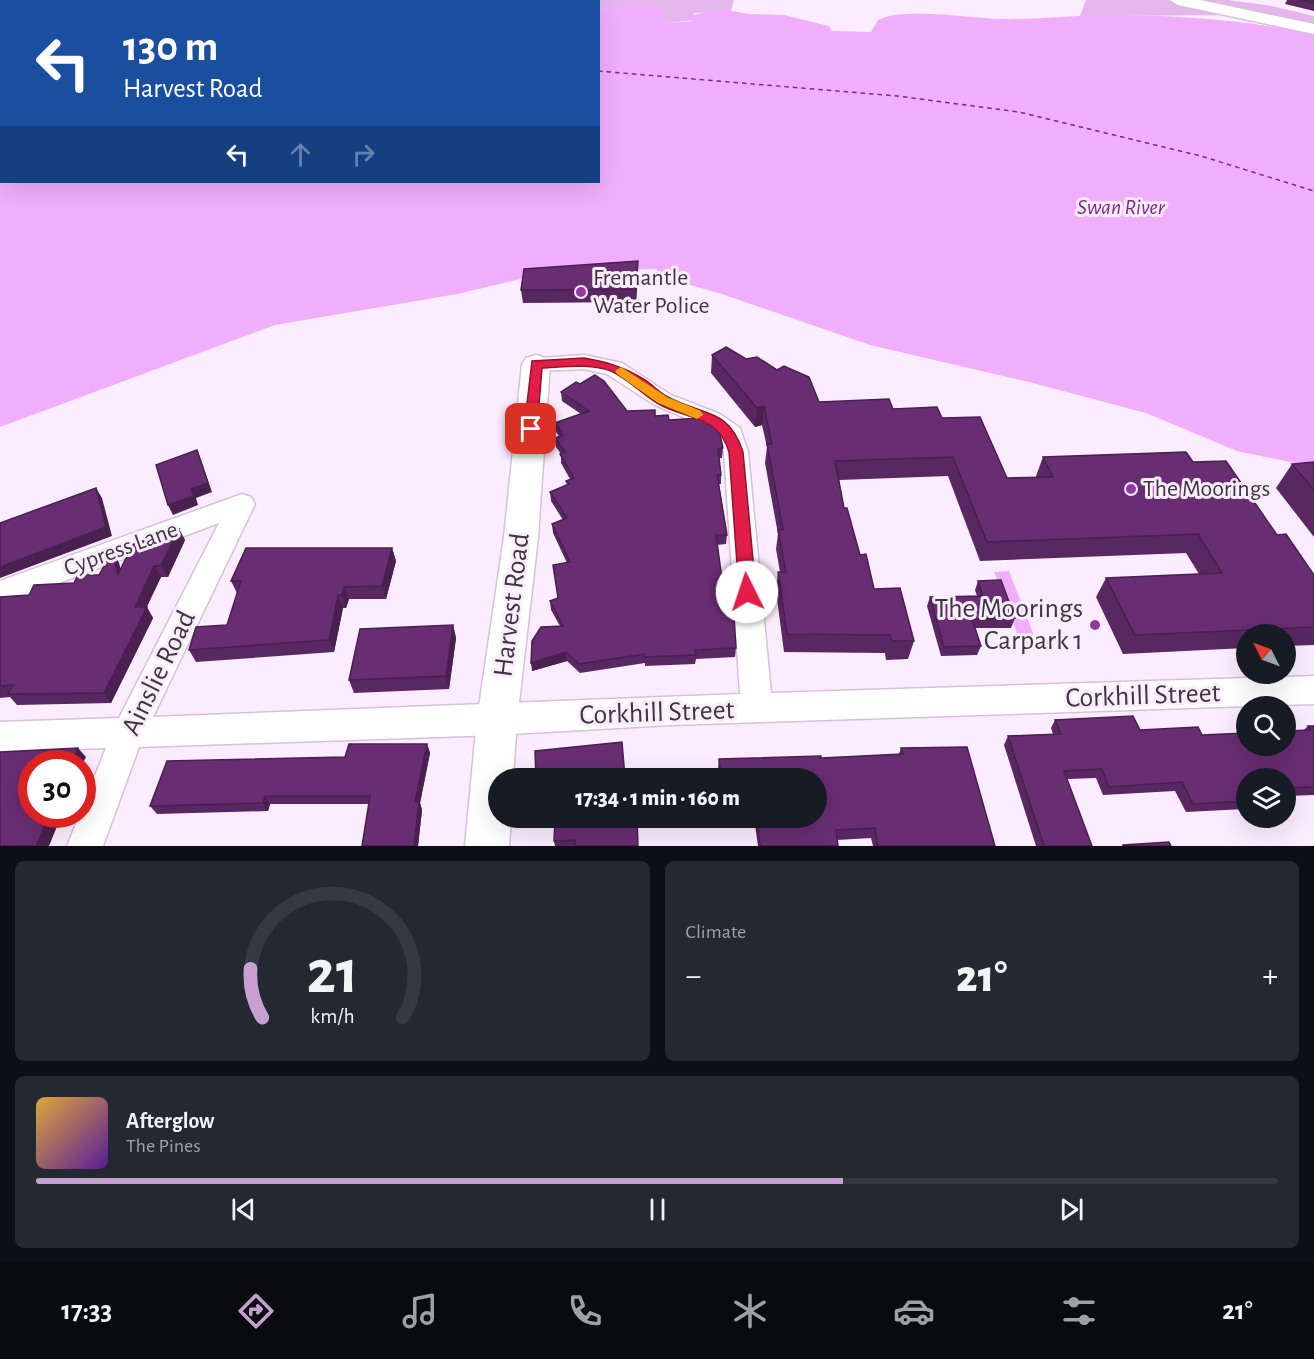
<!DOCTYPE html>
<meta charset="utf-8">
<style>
body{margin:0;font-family:"Alegreya Sans",sans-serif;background:#242831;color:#f1f3f6;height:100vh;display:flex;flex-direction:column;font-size:22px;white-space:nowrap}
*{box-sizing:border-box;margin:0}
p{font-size:20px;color:#9ea1a6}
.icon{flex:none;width:33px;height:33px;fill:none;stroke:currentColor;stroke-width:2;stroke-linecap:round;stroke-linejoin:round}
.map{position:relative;height:846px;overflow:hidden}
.side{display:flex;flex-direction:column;gap:15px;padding:15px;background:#0d0f14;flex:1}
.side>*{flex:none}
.guide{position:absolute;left:0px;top:0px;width:600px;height:183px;box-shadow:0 6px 24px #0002;background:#1a4fa0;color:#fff;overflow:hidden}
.needle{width:39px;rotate:312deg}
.fabs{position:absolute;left:1236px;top:624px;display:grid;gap:12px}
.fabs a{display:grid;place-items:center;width:60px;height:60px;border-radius:50%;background:#171b24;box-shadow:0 6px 24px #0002;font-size:30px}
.speed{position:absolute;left:18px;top:750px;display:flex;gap:12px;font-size:30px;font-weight:700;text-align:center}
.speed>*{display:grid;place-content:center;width:78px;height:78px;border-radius:50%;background:#171b24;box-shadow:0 6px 24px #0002;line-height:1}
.speed .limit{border:9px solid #d22;background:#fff;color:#111}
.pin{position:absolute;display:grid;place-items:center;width:51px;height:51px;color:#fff;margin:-26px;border-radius:12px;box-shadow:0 3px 9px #0006}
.me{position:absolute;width:66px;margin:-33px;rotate:356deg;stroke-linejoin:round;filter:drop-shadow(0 0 4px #0008)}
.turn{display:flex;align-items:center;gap:21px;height:126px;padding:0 24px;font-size:27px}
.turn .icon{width:78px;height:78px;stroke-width:2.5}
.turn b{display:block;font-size:42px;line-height:51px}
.lanes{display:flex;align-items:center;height:57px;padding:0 24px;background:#0003;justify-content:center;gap:30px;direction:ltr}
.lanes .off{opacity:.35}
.big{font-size:45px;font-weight:800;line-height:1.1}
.side .card{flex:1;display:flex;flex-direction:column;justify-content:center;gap:9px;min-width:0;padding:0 21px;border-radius:9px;background:#242831}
.side .dial{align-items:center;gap:0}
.dial svg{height:156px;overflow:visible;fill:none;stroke:#363941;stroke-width:7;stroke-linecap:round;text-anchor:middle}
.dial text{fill:#f1f3f6;stroke:none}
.song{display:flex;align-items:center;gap:18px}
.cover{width:72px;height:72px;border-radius:9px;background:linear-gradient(135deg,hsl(40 70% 55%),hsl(270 70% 35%))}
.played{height:6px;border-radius:3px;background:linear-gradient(90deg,#c79fd1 65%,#363941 65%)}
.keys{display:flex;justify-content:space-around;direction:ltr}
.heat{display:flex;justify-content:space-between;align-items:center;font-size:33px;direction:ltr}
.side .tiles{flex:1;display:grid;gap:15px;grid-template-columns:1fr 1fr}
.card:last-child{grid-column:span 2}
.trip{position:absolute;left:488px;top:768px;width:339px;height:60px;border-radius:30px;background:#171b24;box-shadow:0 6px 24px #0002;font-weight:800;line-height:60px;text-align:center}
.tab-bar{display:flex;height:96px;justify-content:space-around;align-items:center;background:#090b0e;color:#9ea1a6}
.tab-bar .icon{width:42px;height:42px}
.tab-bar .active{color:#c79fd1}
.tab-bar b{font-size:27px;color:#f1f3f6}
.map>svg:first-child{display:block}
.green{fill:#e4b6ec}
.water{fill:#f1aefc}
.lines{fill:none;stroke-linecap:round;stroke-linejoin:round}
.ferry{stroke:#782b85;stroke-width:1.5;stroke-dasharray:4.5 4;stroke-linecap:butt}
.minor-casing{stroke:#d5c2d8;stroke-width:3}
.tertiary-casing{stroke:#d5c2d8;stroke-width:3}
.minor{fill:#fff;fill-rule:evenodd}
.tertiary{fill:#fff;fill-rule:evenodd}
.wall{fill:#592762}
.shaded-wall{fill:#492050}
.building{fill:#682d72;stroke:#492050;stroke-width:1.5}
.route{fill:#e11d48;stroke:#92132f;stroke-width:1.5}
.slow{fill:#f59e0b}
.poi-dot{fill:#9338a3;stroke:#fcecff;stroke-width:2}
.labels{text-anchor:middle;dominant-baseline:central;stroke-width:6;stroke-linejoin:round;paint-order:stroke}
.far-water-label{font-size:22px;font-style:italic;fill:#782b85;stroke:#fcecff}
.poi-label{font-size:24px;fill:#3e363f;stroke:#fcecff;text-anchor:start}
.street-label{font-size:24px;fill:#3e363f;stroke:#fcecff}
.near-street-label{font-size:28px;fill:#3e363f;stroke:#fcecff}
.near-poi-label{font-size:28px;fill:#3e363f;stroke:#fcecff;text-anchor:end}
</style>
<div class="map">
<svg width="1314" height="846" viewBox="0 0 1314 846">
<rect width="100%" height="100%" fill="#fcecff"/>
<!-- green -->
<g class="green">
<path d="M566 0H734L731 11 694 13 693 20 670 23 662 20V16L657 9 637 5 599 8 598 2Z"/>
<path d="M1086 0H1228L1272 6 1314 16V25L1254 15 1080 16Z"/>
</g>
<!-- water -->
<g class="water">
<path d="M0 0 568 1 2 2V182H598L599 8C619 4 653 0 669 15L662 16V19L670 23 692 21 687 17 709 11H731L749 14 784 15 829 26 832 31 871 32 878 20C902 7 970 18 1000 19 1036 20 1073 15 1110 15 1178 15 1248 20 1314 35V467L1237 451 1146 413 1029 382 870 345 722 294 659 276 657 269 554 271 457 294 275 325 0 427Z"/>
<path d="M1009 571 1038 646H1022L994 572Z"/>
</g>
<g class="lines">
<!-- ferry -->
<g class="ferry">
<path d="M94 0 96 2"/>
<path d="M598 71 897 96 1019 112 1201 156 1314 191"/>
</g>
<!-- minor casing -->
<g class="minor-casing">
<path id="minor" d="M584 355 622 363 671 395 720 414 740 428 748 452 771 693 1314 676V704L670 725 497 735 139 747 103 846H67L80 814H82V808L106 748 0 752V722L119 718 219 523 0 605V581L242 494 251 497 255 504 153 717 740 694 724 452 720 438 704 426 655 405 607 374 584 369 536 371 528 369 525 364 528 359Z"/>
</g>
<!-- tertiary casing -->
<g class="tertiary-casing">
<g id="tertiary">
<path d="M1170 0H1200L1314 24V34L1178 5Z"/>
<path d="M536 355 546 358 550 364 538 537 517 720 513 778H498V818H511L509 846H465L477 720 504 537 522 364 526 358Z"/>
</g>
</g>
<!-- minor -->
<use href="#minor" class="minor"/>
<!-- tertiary -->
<use href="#tertiary" class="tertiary"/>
</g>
<!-- wall -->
<g class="wall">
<path d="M1287 0H1314V11L1285 4Z"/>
<path d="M638 274 636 302 523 303 521 290Z"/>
<path d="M712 355 819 402 893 409 942 418 1007 478 1036 477V476L1043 457 1193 462 1277 535 1314 575V645L1286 646V634H1246V648L1123 654 1096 597 1106 578 1199 574 1186 553 980 561 948 476 839 480 844 508 860 555 874 589 914 641 908 659 886 660 885 653 784 652 776 591 778 572H780L776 549 778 534 765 463 767 447 762 425 755 427 711 373Z"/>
<path d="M561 392 627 411 655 416 669 420 723 448 722 458H719L721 475V484H719L727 535 726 544 717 545 725 601 736 648 735 657 696 659 695 664 645 666V663L580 673 567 661 532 671 560 626 551 610 550 601 558 598 567 563 553 533 552 524 563 520 551 501 550 492 567 485 566 481 570 479 561 463V454L556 447 555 438 559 436 556 432 555 423 581 414 562 401Z"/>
<path d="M1314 462V537L1276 488 1292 464Z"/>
<path d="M179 529 185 540 168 577H161L146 607 153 618 111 703 17 705 10 697 0 698V597L29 595 74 583 99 575 112 552 119 563 120 569Z"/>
<path d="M392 548 396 561 386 599H349L346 608H343L334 652 196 662 189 650 227 625 237 593 231 581Z"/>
<path d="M978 581 1015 618 1011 628H975L981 646 977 655 941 656 927 606 930 597 977 596 975 590Z"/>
<path d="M453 625 456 638 449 689 354 693 349 680Z"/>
<path d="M1055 720 1140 730 1202 735 1304 730 1308 726H1314V795L1286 796V778H1246V807L1245 809 1186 812 1175 791 1103 795 1096 778 1067 779 1092 846H1036L1004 745 1008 736 1053 734 1051 728Z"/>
<path d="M427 744 430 753 420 803 422 810 418 846H362L369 804H270L268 811 157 814 150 806 345 757Z"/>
<path d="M901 748 995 846H873L871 838 837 840 838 846H758L754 818 723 819V818H816V778H719L718 769 719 759 821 758 899 754Z"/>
<path d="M555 818 638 846H555L554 841Z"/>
</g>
<!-- shaded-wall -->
<g class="shaded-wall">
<path d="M638 261V274L636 302V289Z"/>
<path d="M764 406 762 425 755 427 757 408Z"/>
<path d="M197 450 201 460 212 492 196 498 198 505 173 515 168 505 191 489Z"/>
<path d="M96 488 102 498 112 536 0 578V567Z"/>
<path d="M179 529 185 540 168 577 161 566Z"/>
<path d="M392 548 396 561 386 599 382 586Z"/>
<path d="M112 552 119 563 124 585 118 574Z"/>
<path d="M154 566 161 577 145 611 147 607 153 618 111 703 104 693 135 607Z"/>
<path d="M344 587 349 599 346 608 342 595Z"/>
<path d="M338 595 343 608 334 652 329 640Z"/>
<path d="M453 625 456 638 449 689 446 676Z"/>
<path d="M566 652 567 661 532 671 531 663Z"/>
<path d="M427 744 430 753 420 803 422 810 418 846H414L415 802Z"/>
<path d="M78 748 86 757 82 765V764H71Z"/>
<path d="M265 796 270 804 268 811 263 803Z"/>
<path d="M50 814H62L49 846H36Z"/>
</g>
<!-- building -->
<g class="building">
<path d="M1300 0H1314V3Z"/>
<path d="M638 261 636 289 521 290 524 269Z"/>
<path d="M726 347 746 359 757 357 777 370 784 366 809 377 819 402 889 399 893 409 937 407 942 418 980 417 1007 478 1053 477 1043 457 1186 452 1193 462 1226 461 1277 535 1286 534 1314 575V627L1135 635 1106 578 1222 573 1198 534 987 542 953 457 835 461 844 508H847L860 555 866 554 874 589 900 588 914 641H892L890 635 787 634 778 572H786L778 530H783L767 444H772L764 406 757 408 712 355Z"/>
<path d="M595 375 604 381 627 411 655 410V416L668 415 669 420 702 418 719 430 723 448 718 449 721 475H717L727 535H716L725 601H733L736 648 695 650 696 655 644 657V654L579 664 566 652 531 663 532 641 541 627 563 626 550 601 558 598 553 565 570 562 552 524 567 518 550 492 569 484 566 481 574 478 560 454 565 452 555 438 563 435 555 423 589 411 561 392 576 382 580 384Z"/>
<path d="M197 450 208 483 191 489 194 496 168 505 156 465Z"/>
<path d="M1314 462V490L1292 464Z"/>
<path d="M96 488 106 527 0 567V523Z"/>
<path d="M179 529 161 566H154L135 607H147L104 693 8 694 13 685 0 686V597L29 595 34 585 74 583 78 575H99L112 552 118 574 133 544Z"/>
<path d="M246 548H392L382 586 344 587 342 595H338L329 640 189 650 196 627 227 625 241 581H231Z"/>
<path d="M1001 580 1015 618 972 619 981 646 944 647 930 597 983 596 978 581Z"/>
<path d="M453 625 446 676 349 680 360 629Z"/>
<path d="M1133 716 1140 730 1198 727 1202 735 1246 733V746H1286V731L1311 730 1308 726H1314V787L1286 788V778H1246V801L1193 804 1182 782 1109 787 1102 769 1064 771 1092 846H1044L1008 736 1061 734 1055 720Z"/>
<path d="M622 742 625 778H536L535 751Z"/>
<path d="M349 744H427L415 802H419L414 846H362L370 796H265L263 803 150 806 167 761 345 757Z"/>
<path d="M967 747 995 846H878L875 828 836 830 838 846H760L757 818H816V778H721L719 759 821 756V758L903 754 901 748Z"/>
<path d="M78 748 71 764H32V814H50L36 846H0V752Z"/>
<path d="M555 818H637L638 846H575V840L554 841Z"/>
<path d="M1169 842 1171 846H1123V845Z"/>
</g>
<!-- route -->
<path class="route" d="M584 358C607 362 625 367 645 380 653 385 659 393 668 397 702 416 729 407 743 452L756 592 753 597 747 599 742 597 739 592 729 452C718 414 685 420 657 403 641 393 628 379 611 371 590 363 564 367 542 368L537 429 535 432H526L524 429 532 361Z"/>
<!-- slow -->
<path class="slow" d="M621 367 667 397 701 411 703 415 697 419 658 403 617 374 615 371Z"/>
<!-- markers -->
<g class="poi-dot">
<circle cx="581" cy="292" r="6"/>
<circle cx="1131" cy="489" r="6"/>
<circle cx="1095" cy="625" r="6"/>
</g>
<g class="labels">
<!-- far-water labels -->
<g class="far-water-label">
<text x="1121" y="207">Swan River</text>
</g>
<!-- poi labels -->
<g class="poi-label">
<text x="593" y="278">Fremantle<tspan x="593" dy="28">Water Police</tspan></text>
<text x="1143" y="489">The Moorings</text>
</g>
<!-- street labels -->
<g class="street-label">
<text transform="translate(121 549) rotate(-20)">Cypress Lane</text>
</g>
<!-- near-street labels -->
<g class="near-street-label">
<text transform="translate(512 605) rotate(-83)">Harvest Road</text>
<text transform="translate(159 673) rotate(-64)">Ainslie Road</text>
<text transform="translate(1143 696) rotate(-2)">Corkhill Street</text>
<text transform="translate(657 713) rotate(-2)">Corkhill Street</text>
</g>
<!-- near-poi labels -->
<g class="near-poi-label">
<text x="1083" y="609">The Moorings<tspan x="1083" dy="32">Carpark 1</tspan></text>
</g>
</g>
</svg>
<div class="fabs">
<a><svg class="needle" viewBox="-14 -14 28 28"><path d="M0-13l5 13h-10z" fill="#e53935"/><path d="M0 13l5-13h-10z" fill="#9ea1a6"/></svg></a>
<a><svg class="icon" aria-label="search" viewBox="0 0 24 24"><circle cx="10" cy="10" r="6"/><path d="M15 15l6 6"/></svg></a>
<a><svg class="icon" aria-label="layers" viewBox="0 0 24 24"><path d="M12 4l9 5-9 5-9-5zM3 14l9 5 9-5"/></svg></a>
</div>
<div class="speed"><div class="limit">30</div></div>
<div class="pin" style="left:531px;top:429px;background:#d93025"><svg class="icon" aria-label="arrive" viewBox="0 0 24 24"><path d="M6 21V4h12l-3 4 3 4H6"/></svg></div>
<svg class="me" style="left:747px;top:592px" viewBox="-20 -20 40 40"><circle r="19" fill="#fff"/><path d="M0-13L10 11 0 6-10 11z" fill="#e11d48"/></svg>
<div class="trip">17:34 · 1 min · 160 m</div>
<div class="guide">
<div class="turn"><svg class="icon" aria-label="left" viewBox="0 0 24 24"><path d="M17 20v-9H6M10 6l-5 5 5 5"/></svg><div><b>130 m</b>Harvest Road</div></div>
<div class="lanes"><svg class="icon" aria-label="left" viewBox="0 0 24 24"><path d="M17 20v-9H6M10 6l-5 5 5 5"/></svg><svg class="icon off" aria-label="ahead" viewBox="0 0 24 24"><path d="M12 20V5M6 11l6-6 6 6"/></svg><svg class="icon off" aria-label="right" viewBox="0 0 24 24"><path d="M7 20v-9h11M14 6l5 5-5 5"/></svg></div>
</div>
</div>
<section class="side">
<div class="tiles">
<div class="card dial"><svg viewBox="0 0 100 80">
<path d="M14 69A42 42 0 1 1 86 69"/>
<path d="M14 69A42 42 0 0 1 8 44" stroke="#c79fd1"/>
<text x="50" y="56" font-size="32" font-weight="700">21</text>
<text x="50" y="72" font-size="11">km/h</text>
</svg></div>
<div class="card"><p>Climate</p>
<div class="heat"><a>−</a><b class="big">21°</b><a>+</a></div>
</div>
<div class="card">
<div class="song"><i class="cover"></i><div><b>Afterglow</b><p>The Pines</p></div></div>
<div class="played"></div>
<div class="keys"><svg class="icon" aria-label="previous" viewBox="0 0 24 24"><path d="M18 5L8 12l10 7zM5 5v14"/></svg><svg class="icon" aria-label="pause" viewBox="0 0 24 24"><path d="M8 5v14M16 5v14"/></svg><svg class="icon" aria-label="next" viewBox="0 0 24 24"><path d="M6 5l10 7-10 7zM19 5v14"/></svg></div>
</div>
</div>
</section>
<nav class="tab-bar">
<b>17:33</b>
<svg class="icon active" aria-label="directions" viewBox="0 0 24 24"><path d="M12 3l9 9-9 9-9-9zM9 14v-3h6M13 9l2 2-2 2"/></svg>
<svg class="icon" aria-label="music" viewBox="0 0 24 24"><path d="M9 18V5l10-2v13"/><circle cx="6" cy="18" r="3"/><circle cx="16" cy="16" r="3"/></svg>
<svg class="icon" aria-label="phone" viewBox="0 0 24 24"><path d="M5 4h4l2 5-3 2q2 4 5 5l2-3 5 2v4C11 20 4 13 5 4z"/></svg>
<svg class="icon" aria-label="climate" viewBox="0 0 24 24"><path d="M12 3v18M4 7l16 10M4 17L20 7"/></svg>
<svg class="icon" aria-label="car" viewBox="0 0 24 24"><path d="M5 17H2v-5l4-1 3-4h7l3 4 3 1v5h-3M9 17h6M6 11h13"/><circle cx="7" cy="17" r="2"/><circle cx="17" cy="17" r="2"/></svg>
<svg class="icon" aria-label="filters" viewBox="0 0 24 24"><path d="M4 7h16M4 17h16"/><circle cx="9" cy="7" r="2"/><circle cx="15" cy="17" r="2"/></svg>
<b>21°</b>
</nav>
